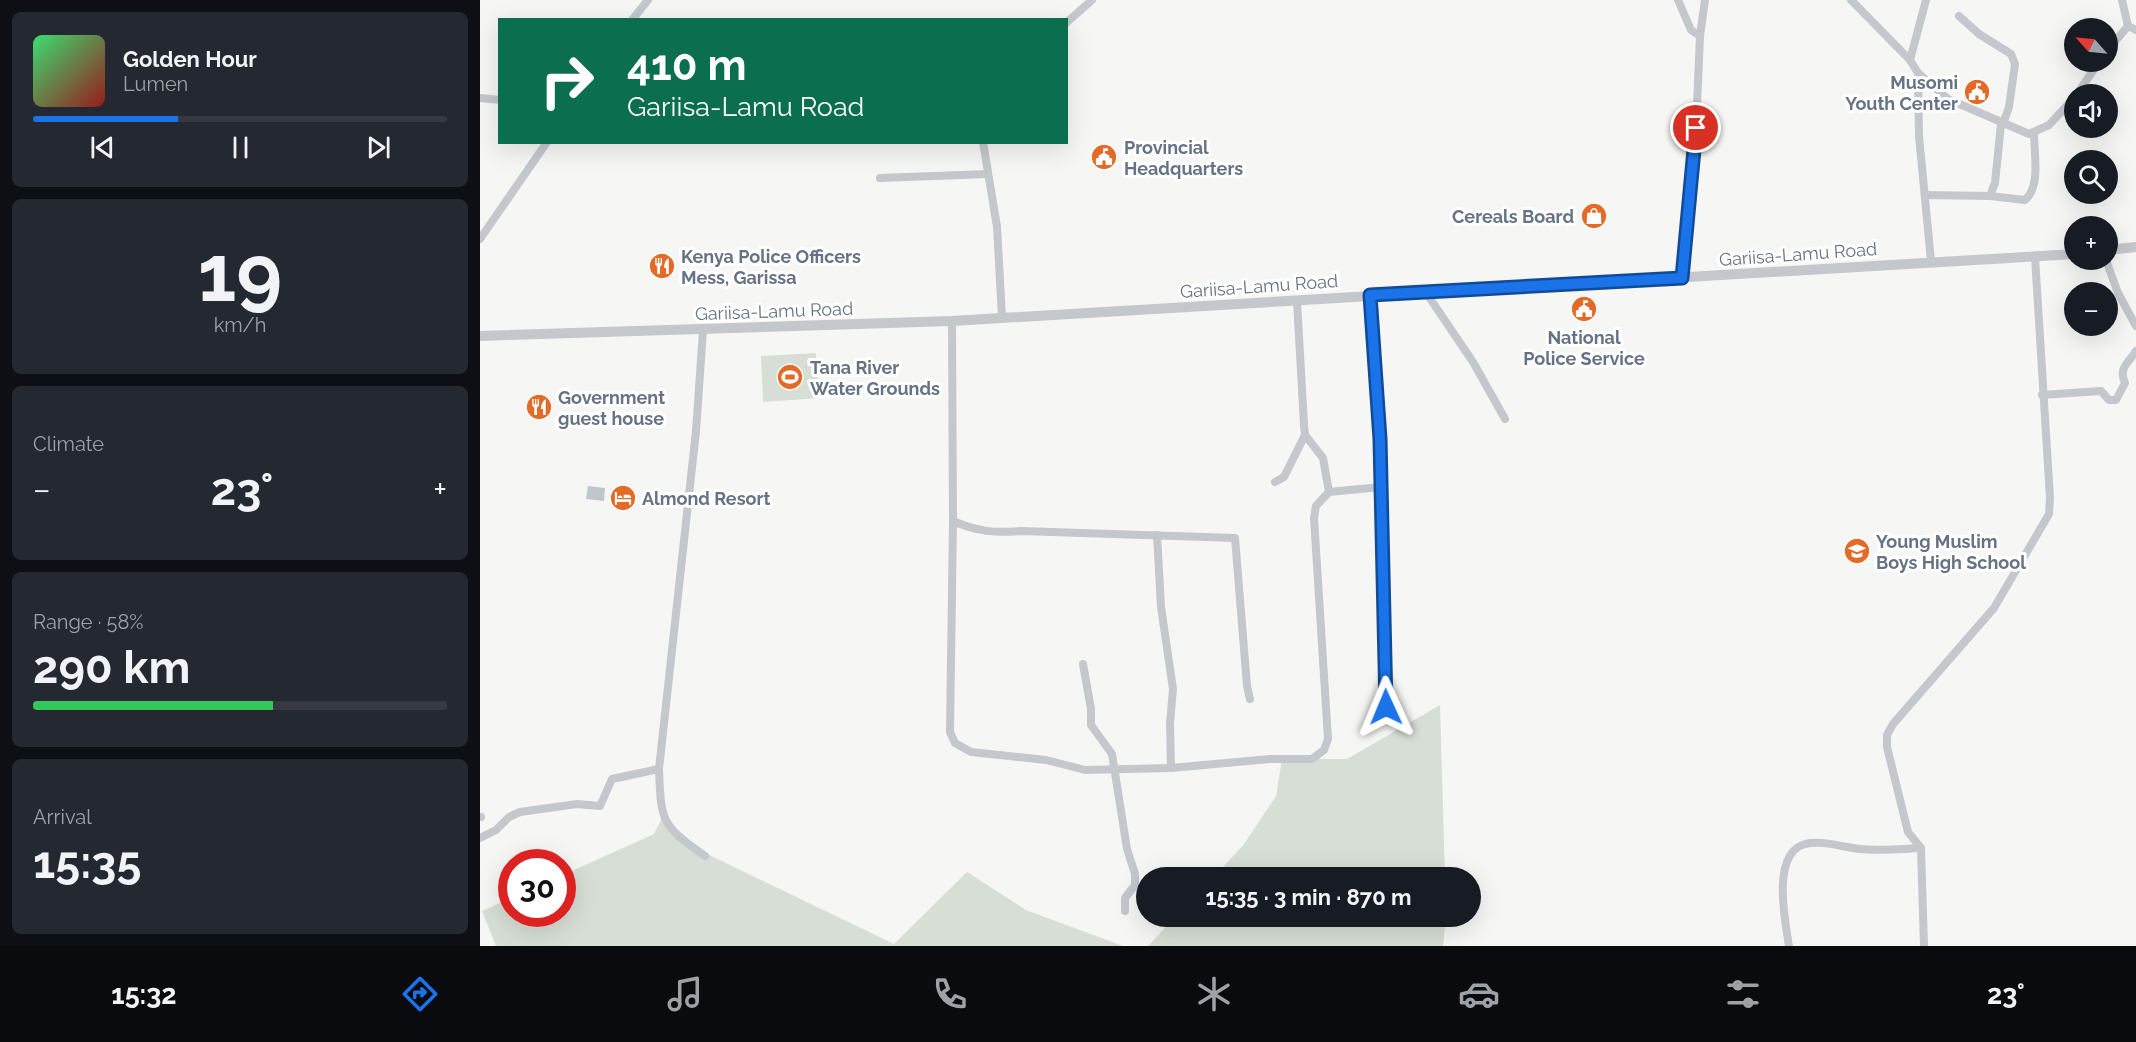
<!DOCTYPE html>
<meta charset="utf-8">
<style>
body{margin:0;font-family:Raleway,sans-serif;background:#242831;color:#f1f3f6;height:100vh;display:flex;flex-direction:column;font-size:22px;white-space:nowrap}
*{box-sizing:border-box;margin:0}
p{font-size:20px;color:#9ea1a6}
.icon{flex:none;width:33px;height:33px;fill:none;stroke:currentColor;stroke-width:2;stroke-linecap:round;stroke-linejoin:round}
.map{position:relative;flex:1;overflow:hidden}
.drawer{display:flex;flex-direction:column;gap:12px;padding:12px;background:#0d0f14;width:480px}
.drawer>*{flex:none}
.hud{position:absolute;left:18px;top:18px;width:570px;height:126px;border-radius:0px;box-shadow:0 6px 24px #0002;background:#0b6e4f;color:#fff;overflow:hidden}
.needle{width:39px;rotate:297deg}
.fabs{position:absolute;left:1584px;top:18px;display:grid;gap:12px}
.fabs a{display:grid;place-items:center;width:54px;height:54px;border-radius:50%;background:#171b24;box-shadow:0 6px 24px #0002;font-size:30px}
.speed{position:absolute;left:18px;top:849px;display:flex;gap:12px;font-size:30px;font-weight:700;text-align:center}
.speed>*{display:grid;place-content:center;width:78px;height:78px;border-radius:50%;background:#171b24;box-shadow:0 6px 24px #0002;line-height:1}
.speed .limit{border:9px solid #d22;background:#fff;color:#111}
.pin{position:absolute;display:grid;place-items:center;width:51px;height:51px;color:#fff;margin:-26px;border:3px solid #fff;border-radius:50%;box-shadow:0 2px 6px #0007}
.me{position:absolute;width:66px;margin:-33px;rotate:359deg;stroke-linejoin:round;filter:drop-shadow(0 0 4px #0008)}
.turn{display:flex;align-items:center;gap:21px;height:126px;padding:0 30px;font-size:27px}
.turn .icon{width:78px;height:78px;stroke-width:2.5}
.turn b{display:block;font-size:42px;line-height:51px}
.big{font-size:45px;font-weight:700;line-height:1.1}
.drawer .tile{flex:1;display:flex;flex-direction:column;justify-content:center;gap:9px;min-width:0;padding:0 21px;border-radius:9px;background:#242831}
.drawer .dial{align-items:center;gap:0}
.dial b{font-size:78px;line-height:1}
.song{display:flex;align-items:center;gap:18px}
.cover{width:72px;height:72px;border-radius:9px;background:linear-gradient(135deg,hsl(140 70% 55%),hsl(0 70% 35%))}
.played{height:6px;border-radius:3px;background:linear-gradient(90deg,#1a73e8 35%,#363941 35%)}
.keys{display:flex;justify-content:space-around;direction:ltr}
.heat{display:flex;justify-content:space-between;align-items:center;font-size:33px;direction:ltr}
.charge{height:9px;border-radius:4px;background:linear-gradient(90deg,#34c759 58%,#363941 0)}
.trip{position:absolute;left:656px;top:867px;width:345px;height:60px;border-radius:30px;background:#171b24;box-shadow:0 6px 24px #0002;font-weight:700;line-height:60px;text-align:center}
.menu{display:flex;height:96px;justify-content:space-around;align-items:center;background:#090b0e;color:#9ea1a6}
.menu .icon{width:42px;height:42px}
.menu .current{color:#1a73e8}
.menu b{font-size:27px;color:#f1f3f6}
main{display:flex;flex:1;min-height:0}
.map>svg:first-child{display:block}
.green{fill:#d7ded5}
.water{fill:#bfc7cd}
.lines{fill:none;stroke-linecap:round;stroke-linejoin:round}
.minor{stroke:#c4c7cb;stroke-width:8}
.tertiary{stroke:#c4c7cb;stroke-width:10}
.route-casing{stroke:#114b97;stroke-width:15}
.route{stroke:#1a73e8;stroke-width:10}
.labels{text-anchor:middle;dominant-baseline:central;stroke-width:6;stroke-linejoin:round;paint-order:stroke}
.poi-label{font-size:18px;font-weight:bold;fill:#667385;stroke:#fff;text-anchor:start}
.street-label{font-size:18px;fill:#667385;stroke:#fff}
</style>
<main>
<section class="drawer">
<div class="tile">
<div class="song"><i class="cover"></i><div><b>Golden Hour</b><p>Lumen</p></div></div>
<div class="played"></div>
<div class="keys"><svg class="icon" aria-label="previous" viewBox="0 0 24 24"><path d="M18 5L8 12l10 7zM5 5v14"/></svg><svg class="icon" aria-label="pause" viewBox="0 0 24 24"><path d="M8 5v14M16 5v14"/></svg><svg class="icon" aria-label="next" viewBox="0 0 24 24"><path d="M6 5l10 7-10 7zM19 5v14"/></svg></div>
</div>
<div class="tile dial"><b>19</b><p>km/h</p></div>
<div class="tile"><p>Climate</p>
<div class="heat"><a>−</a><b class="big">23°</b><a>+</a></div>
</div>
<div class="tile"><p>Range · 58%</p><b class="big">290 km</b><div class="charge"></div></div>
<div class="tile"><p>Arrival</p><b class="big">15:35</b></div>
</section>
<div class="map">
<svg width="1656" height="946" viewBox="0 0 1656 946">
<rect width="100%" height="100%" fill="#f6f7f4"/>
<!-- green -->
<g class="green">
<path d="M336 353 339 398 283 402 281 356Z"/>
<path d="M960 705 965 877 733 878 764 844 796 796 802 759H867Z"/>
<path d="M182 818 223 852 414 944 487 872 546 910 643 946H16L2 911 31 898 32 914H82L83 875 174 834Z"/>
<path d="M696 916H966L963 946H668Z"/>
</g>
<!-- water -->
<path class="water" d="M108 486 125 488 124 501 106 499Z"/>
<g class="lines">
<!-- minor -->
<g class="minor">
<path d="M1198 0 1211 30 1220 36"/>
<path d="M1371 0 1430 60 1438 73 1439 136 1451 261"/>
<path d="M1479 16 1499 34 1531 54 1535 64 1529 107 1523 124"/>
<path d="M152 20 168 0"/>
<path d="M586 23 612 0"/>
<path d="M1648 26 1656 30"/>
<path d="M1628 50 1648 26 1642 0"/>
<path d="M1430 60 1446 0"/>
<path d="M1438 73 1468 99 1549 134 1569 125 1594 98"/>
<path d="M1597 94 1619 62"/>
<path d="M0 98 20 100"/>
<path d="M503 142 517 227 522 317"/>
<path d="M400 178 508 174"/>
<path d="M1445 195 1510 196 1515 183 1521 124"/>
<path d="M1510 196 1545 200C1561 187 1554 153 1554 133"/>
<path d="M0 239 67 142"/>
<path d="M1626 260 1638 293 1656 326"/>
<path d="M1202 278 1214 175 1220 36 1225 0"/>
<path d="M947 294 993 362 1025 419"/>
<path d="M817 301 824 425 825 435 843 458 849 492"/>
<path d="M472 321 473 521 470 732 475 743 491 752 566 760 605 770 691 768 790 759H832L844 750 848 739 834 518 836 506 849 492 901 487 890 295"/>
<path d="M223 331 216 431 179 769C181 822 181 825 225 856"/>
<path d="M1562 395 1621 391 1629 400H1636L1645 383C1638 367 1649 363 1656 351"/>
<path d="M795 482 804 477 825 435"/>
<path d="M901 487 907 707"/>
<path d="M473 521C498 532 515 533 541 531L755 538 767 686 770 699"/>
<path d="M677 535 681 607 693 689 690 723 691 768"/>
<path d="M603 664 611 709V725L632 754 647 849 655 874V885L645 898V911"/>
<path d="M0 817H1"/>
<path d="M0 838 16 830 29 817 40 812 97 804 120 806 132 779 179 769"/>
<path d="M1309 946C1305 921 1291 853 1325 844 1343 840 1362 847 1380 849 1400 851 1420 849 1441 848"/>
<path d="M1444 946 1441 848 1428 832 1407 747V735L1413 724 1514 608 1569 514 1570 498 1555 257"/>
</g>
<!-- tertiary -->
<g class="tertiary">
<path d="M1628 250 1656 247"/>
<path d="M0 336 472 321 1594 254"/>
</g>
</g>
<g class="lines">
<!-- route casing -->
<g class="route-casing">
<path id="route" d="M906 707 900 439 890 295 1202 278 1216 128"/>
</g>
<!-- route -->
<use href="#route" class="route"/>
</g>
<!-- icons -->
<defs>
<g id="civic-disc" transform="scale(1.35)"><circle r="9.5" fill="#e36b27" stroke="#fff"/><path d="M-.6-6.5H3V-4.5H.6V-3L4-1V1h2V6H-6V1h2V-1L-.6-3ZM-1.2 2.5V6h2.4V2.5Z" fill="#fff"/></g>
<g id="shop-disc" transform="scale(1.35)"><circle r="9.5" fill="#e36b27" stroke="#fff"/><path d="M-5-2.5h2.3a2.7 3.5 0 0 1 5.4 0H5L5.5 6h-11ZM-1.5-2.5h3a1.5 2.3 0 0 0-3 0Z" fill="#fff"/></g>
<g id="restaurant-disc" transform="scale(1.35)"><circle r="9.5" fill="#e36b27" stroke="#fff"/><path d="M-5-6h1v4h1v-4h1v4h1v-4h1v5L-1.5 .5V6h-2V.5L-5-1ZM5-6V6H3V1.5H1.5Q1.5-4 5-6Z" fill="#fff"/></g>
<g id="stadium-disc" transform="scale(1.35)"><circle r="9.5" fill="#e36b27" stroke="#fff"/><path d="M0-5a6.5 5 0 1 0 0 10a6.5 5 0 1 0 0-10ZM-3.5-1.8h7v3.6h-7Z" fill="#fff"/></g>
<g id="hotel-disc" transform="scale(1.35)"><circle r="9.5" fill="#e36b27" stroke="#fff"/><path d="M-6-4.5h1.5V1H6V5H4.5V3h-9V5H-6ZM-4 0a1.8 1.8 0 1 1 3.6 0ZM.5 0V-2.5h3Q6-2.5 6 0Z" fill="#fff"/></g>
<g id="school-disc" transform="scale(1.35)"><circle r="9.5" fill="#e36b27" stroke="#fff"/><path d="M0-5L7-2L0 1L-7-2ZM-4 1L0 2.5L4 1V4Q0 6-4 4Z" fill="#fff"/></g>
</defs>
<g fill-rule="evenodd">
<use href="#civic-disc" x="1497" y="92"/>
<use href="#civic-disc" x="624" y="157"/>
<use href="#shop-disc" x="1114" y="216"/>
<use href="#restaurant-disc" x="182" y="266"/>
<use href="#civic-disc" x="1104" y="309"/>
<use href="#stadium-disc" x="310" y="377"/>
<use href="#restaurant-disc" x="59" y="407"/>
<use href="#hotel-disc" x="143" y="498"/>
<use href="#school-disc" x="1377" y="551"/>
</g>
<g class="labels">
<!-- poi labels -->
<g class="poi-label">
<text x="1478" y="82" text-anchor="end">Musomi<tspan x="1478" dy="21">Youth Center</tspan></text>
<text x="644" y="147">Provincial<tspan x="644" dy="21">Headquarters</tspan></text>
<text x="1094" y="216" text-anchor="end">Cereals Board</text>
<text x="201" y="256">Kenya Police Officers<tspan x="201" dy="21">Mess, Garissa</tspan></text>
<text x="1104" y="337" text-anchor="middle">National<tspan x="1104" dy="21">Police Service</tspan></text>
<text x="330" y="367">Tana River<tspan x="330" dy="21">Water Grounds</tspan></text>
<text x="78" y="397">Government<tspan x="78" dy="21">guest house</tspan></text>
<text x="162" y="498">Almond Resort</text>
<text x="1396" y="541">Young Muslim<tspan x="1396" dy="21">Boys High School</tspan></text>
</g>
<!-- street labels -->
<g class="street-label">
<text transform="translate(1318 254) rotate(-4)">Gariisa-Lamu Road</text>
<text transform="translate(779 286) rotate(-4)">Gariisa-Lamu Road</text>
<text transform="translate(294 311) rotate(-2)">Gariisa-Lamu Road</text>
</g>
</g>
</svg>
<div class="fabs">
<a><svg class="needle" viewBox="-14 -14 28 28"><path d="M0-13l5 13h-10z" fill="#e53935"/><path d="M0 13l5-13h-10z" fill="#9ea1a6"/></svg></a>
<a><svg class="icon" aria-label="sound" viewBox="0 0 24 24"><path d="M4 9h4l5-4v14l-5-4H4zM17 9q2 3 0 6"/></svg></a>
<a><svg class="icon" aria-label="search" viewBox="0 0 24 24"><circle cx="10" cy="10" r="6"/><path d="M15 15l6 6"/></svg></a>
<a>+</a>
<a>−</a>
</div>
<div class="speed"><div class="limit">30</div></div>
<div class="pin" style="left:1216px;top:128px;background:#d93025"><svg class="icon" aria-label="arrive" viewBox="0 0 24 24"><path d="M6 21V4h12l-3 4 3 4H6"/></svg></div>
<svg class="me" style="left:906px;top:707px" viewBox="-20 -20 40 40"><path d="M0-17L14 15 0 8-14 15z" fill="#1a73e8" stroke="#fff" stroke-width="4"/></svg>
<div class="trip">15:35 · 3 min · 870 m</div>
<div class="hud">
<div class="turn"><svg class="icon" aria-label="right" viewBox="0 0 24 24"><path d="M7 20v-9h11M14 6l5 5-5 5"/></svg><div><b>410 m</b>Gariisa-Lamu Road</div></div>
</div>
</div>
</main>
<nav class="menu">
<b>15:32</b>
<svg class="icon current" aria-label="directions" viewBox="0 0 24 24"><path d="M12 3l9 9-9 9-9-9zM9 14v-3h6M13 9l2 2-2 2"/></svg>
<svg class="icon" aria-label="music" viewBox="0 0 24 24"><path d="M9 18V5l10-2v13"/><circle cx="6" cy="18" r="3"/><circle cx="16" cy="16" r="3"/></svg>
<svg class="icon" aria-label="phone" viewBox="0 0 24 24"><path d="M5 4h4l2 5-3 2q2 4 5 5l2-3 5 2v4C11 20 4 13 5 4z"/></svg>
<svg class="icon" aria-label="climate" viewBox="0 0 24 24"><path d="M12 3v18M4 7l16 10M4 17L20 7"/></svg>
<svg class="icon" aria-label="car" viewBox="0 0 24 24"><path d="M5 17H2v-5l4-1 3-4h7l3 4 3 1v5h-3M9 17h6M6 11h13"/><circle cx="7" cy="17" r="2"/><circle cx="17" cy="17" r="2"/></svg>
<svg class="icon" aria-label="filters" viewBox="0 0 24 24"><path d="M4 7h16M4 17h16"/><circle cx="9" cy="7" r="2"/><circle cx="15" cy="17" r="2"/></svg>
<b>23°</b>
</nav>
